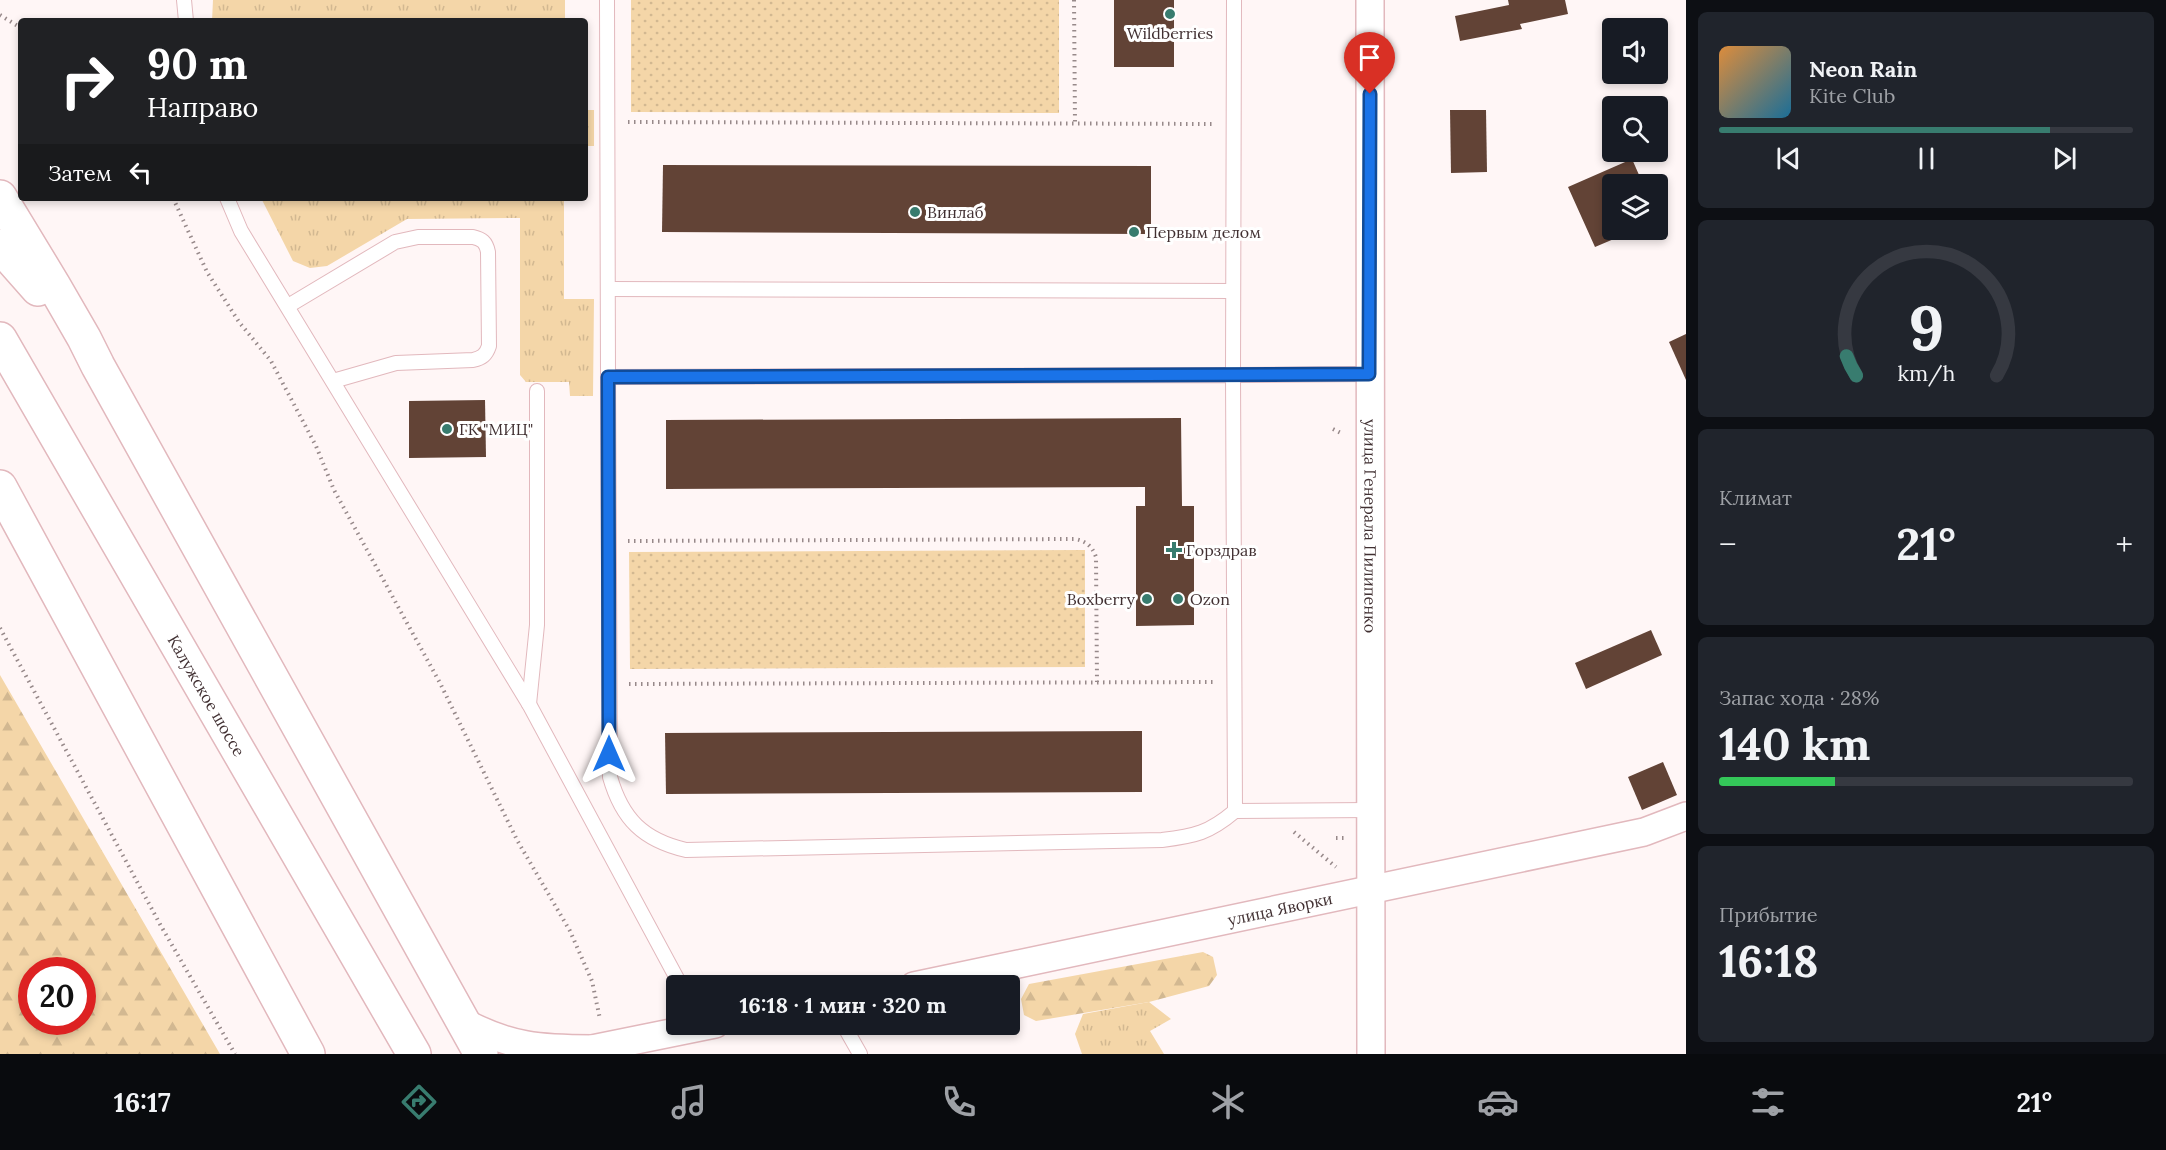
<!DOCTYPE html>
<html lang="ru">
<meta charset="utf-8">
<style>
body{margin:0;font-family:Lora,serif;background:#20242c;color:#f1f3f6;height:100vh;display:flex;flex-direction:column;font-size:22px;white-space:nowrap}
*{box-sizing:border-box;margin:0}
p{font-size:20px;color:#9ea1a6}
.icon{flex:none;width:33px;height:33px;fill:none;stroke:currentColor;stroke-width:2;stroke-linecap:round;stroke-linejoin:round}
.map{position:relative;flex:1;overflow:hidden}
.sheet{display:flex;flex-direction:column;gap:12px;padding:12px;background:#0d0f14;width:480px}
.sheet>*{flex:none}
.banner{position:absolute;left:18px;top:18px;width:570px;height:183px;border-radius:6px;box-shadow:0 3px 9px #0003;background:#202124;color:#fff;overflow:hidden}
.buttons{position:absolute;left:1602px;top:18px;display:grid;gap:12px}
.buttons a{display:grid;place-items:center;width:66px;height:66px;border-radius:6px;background:#171b24;box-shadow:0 3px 9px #0003;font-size:30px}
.speed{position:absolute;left:18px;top:957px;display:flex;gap:12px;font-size:30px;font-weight:700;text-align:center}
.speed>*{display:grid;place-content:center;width:78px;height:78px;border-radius:50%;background:#171b24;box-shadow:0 3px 9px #0003;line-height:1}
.speed .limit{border:9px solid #d22;background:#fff;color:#111}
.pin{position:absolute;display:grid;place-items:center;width:51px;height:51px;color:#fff;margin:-62px -26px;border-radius:50% 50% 50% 0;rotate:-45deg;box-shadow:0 0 6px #0007}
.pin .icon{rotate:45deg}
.me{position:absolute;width:66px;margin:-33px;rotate:0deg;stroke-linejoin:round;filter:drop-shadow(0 0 4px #0008)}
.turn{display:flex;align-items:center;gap:21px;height:126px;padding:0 30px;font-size:27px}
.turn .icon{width:78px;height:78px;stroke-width:2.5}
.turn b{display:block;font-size:42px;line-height:51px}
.then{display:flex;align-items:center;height:57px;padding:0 30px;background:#0003;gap:12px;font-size:22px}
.big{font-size:45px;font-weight:700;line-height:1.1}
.sheet .tile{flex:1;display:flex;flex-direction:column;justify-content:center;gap:9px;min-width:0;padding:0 21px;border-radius:9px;background:#20242c}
.sheet .dial{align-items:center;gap:0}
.dial svg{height:156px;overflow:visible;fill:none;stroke:#363941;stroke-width:7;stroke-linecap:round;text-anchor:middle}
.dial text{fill:#f1f3f6;stroke:none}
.song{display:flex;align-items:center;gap:18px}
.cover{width:72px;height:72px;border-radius:9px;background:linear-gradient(135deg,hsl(30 70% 55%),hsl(200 70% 35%))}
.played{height:6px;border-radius:3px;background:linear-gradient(90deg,#387c6f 80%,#363941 80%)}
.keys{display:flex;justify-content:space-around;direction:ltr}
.heat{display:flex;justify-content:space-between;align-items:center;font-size:33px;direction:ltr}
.charge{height:9px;border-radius:4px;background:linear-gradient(90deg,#34c759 28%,#363941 0)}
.trip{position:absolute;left:666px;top:975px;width:354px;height:60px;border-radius:6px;background:#171b24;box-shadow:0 3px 9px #0003;font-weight:700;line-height:60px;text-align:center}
.tabs{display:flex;height:96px;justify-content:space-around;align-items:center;background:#090b0e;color:#9ea1a6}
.tabs .icon{width:42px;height:42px}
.tabs .active{color:#387c6f}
.tabs b{font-size:27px;color:#f1f3f6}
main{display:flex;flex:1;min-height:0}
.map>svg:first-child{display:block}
.grass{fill:url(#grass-tufts)}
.forest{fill:url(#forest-firs);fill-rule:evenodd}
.park{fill:url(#park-dots)}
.building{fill:#624336}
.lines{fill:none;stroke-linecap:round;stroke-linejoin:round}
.lane-casing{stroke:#e2b8bd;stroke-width:16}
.street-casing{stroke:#e2b8bd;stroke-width:30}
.secondary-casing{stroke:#e2b8bd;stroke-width:36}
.highway-casing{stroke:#e2b8bd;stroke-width:36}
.path{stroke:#97898a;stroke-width:4;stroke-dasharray:1.5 4.5;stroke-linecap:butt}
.lane{stroke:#fff;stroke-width:14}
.street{stroke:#fff;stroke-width:27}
.secondary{stroke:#fff;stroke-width:33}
.highway{stroke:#fff;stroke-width:33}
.route-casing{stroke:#114b97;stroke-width:15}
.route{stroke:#1a73e8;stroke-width:10}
.poi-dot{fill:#387c6f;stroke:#fff;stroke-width:2}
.labels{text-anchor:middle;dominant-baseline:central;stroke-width:6;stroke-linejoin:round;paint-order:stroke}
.poi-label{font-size:16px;fill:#413032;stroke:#fff;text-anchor:start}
.street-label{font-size:16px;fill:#413032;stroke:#fff}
</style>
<main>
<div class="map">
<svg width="1686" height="1054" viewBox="0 0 1686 1054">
<defs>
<pattern id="grass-tufts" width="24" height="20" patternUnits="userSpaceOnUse" patternTransform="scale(1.5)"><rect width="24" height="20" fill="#f4d6a8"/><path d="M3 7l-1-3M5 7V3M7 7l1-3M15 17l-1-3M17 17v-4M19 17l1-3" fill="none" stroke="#d2b891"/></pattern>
<pattern id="forest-firs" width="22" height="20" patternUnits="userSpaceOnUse" patternTransform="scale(1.5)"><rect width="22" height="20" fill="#f4d6a8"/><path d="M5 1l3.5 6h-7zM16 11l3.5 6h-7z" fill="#d2b891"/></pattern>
<pattern id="park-dots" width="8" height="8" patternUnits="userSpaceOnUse" patternTransform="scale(1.5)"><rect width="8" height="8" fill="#f4d6a8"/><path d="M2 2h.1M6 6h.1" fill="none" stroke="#d2b891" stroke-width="1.8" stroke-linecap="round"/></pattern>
</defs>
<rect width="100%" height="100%" fill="#fff6f6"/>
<!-- grass -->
<g class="grass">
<path d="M213 0H565V21H212Z"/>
<rect x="585" y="110" width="9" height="36"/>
<path d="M261 198H564V299H594L593 396H570L569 382H526L520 375V218L407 219 327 266 310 268 293 261Z"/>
<path d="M1149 1002 1171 1019 1150 1031 1164 1054H1082L1075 1034 1083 1014Z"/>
</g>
<!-- forest -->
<g class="forest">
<path d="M0 675 220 1054H0ZM32 970H82V1022H32Z"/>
<path d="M1203 952 1213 957 1217 975 1209 986 1149 1002 1036 1021 1024 1015 1021 999 1029 984Z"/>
</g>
<!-- park -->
<g class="park">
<path d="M631 0H1059V113L631 112Z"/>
<path d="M1085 550V667L630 669 629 552Z"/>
</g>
<!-- building -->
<g class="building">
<rect x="1114" y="0" width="60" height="67"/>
<path d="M1508 0H1565L1568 14 1520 24 1522 29 1460 41 1455 16 1509 5Z"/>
<path d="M1450 110H1486L1487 172 1451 173Z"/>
<path d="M1632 159 1643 184H1612V230H1635L1595 247 1568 187Z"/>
<path d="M663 165 1151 166V234L662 232Z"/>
<path d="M1686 334V380L1669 342Z"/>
<path d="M485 400 486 457 409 458V401Z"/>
<path d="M1181 418 1182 506H1194V625L1136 626V506H1145V487L666 489V420Z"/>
<path d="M1651 630 1662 655 1586 689 1575 663Z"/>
<path d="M1142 731V792L666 794 665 733Z"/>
<path d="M1663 762 1677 795 1642 810 1628 777Z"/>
</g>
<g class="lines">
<!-- lane casing -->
<g class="lane-casing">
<g id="lane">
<path d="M184 0 186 21"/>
<path d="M607 0 608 377"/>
<path d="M1234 0 1233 375 1369 374"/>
<path d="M227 198 241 231 529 704 681 986"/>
<path d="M608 289 1233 291"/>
<path d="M288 306 395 242 418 237H473C482 239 486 242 488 252L489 346C486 355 482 358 473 360L396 363 333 381"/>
<path d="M529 704 537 625V391"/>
<path d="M1235 811 1233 375 608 377 610 777C622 819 643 840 686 850L1162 840C1195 836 1209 833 1235 811L1370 810"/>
<path d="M843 1024 860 1054"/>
</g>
</g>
<!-- street casing -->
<g class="street-casing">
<g id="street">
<path id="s1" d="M1370 0 1371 1054"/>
<path id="s2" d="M914 986 1644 832 1686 816"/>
<path d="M463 1022C510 1047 540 1049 592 1049"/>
<path d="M587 1054 592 1049 715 1024"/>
</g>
</g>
<!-- secondary casing -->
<g class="secondary-casing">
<g id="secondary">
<path d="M0 197 54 286 84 338 98 366 481 1054"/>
<path d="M0 246 38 289"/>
</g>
</g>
<!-- highway casing -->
<g class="highway-casing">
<g id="highway">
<path id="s3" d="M0 339 414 1054"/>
<path d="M0 487 308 1054"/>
</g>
</g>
<!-- path -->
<g class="path">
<path d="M1074 0 1075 123"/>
<path d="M0 15 21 28"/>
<path d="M628 122 1212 124"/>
<path d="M173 198 207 272 239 322 271 361 316 446 334 490 440 683 517 840 570 931 592 981 600 1019"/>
<path d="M1333 429 1343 434"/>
<path d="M628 541 1075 539C1086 541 1092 546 1096 557L1097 682"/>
<path d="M0 628 161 926 235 1054"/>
<path d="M629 684 1213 682"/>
<path d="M1294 832 1336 867"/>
<path d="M1336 838H1345"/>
</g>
<!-- lane -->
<use href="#lane" class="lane"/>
<!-- street -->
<use href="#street" class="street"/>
<!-- secondary -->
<use href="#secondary" class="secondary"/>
<!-- highway -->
<use href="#highway" class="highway"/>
</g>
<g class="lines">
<!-- route casing -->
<g class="route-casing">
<path id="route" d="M609 754 608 377 1369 374 1370 94"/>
</g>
<!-- route -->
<use href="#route" class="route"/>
</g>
<!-- markers -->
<g class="poi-dot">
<circle cx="1170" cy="14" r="6"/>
<circle cx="915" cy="212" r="6"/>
<circle cx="1134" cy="232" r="6"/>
<circle cx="447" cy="429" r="6"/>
<path d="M1171 541h6v6h6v6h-6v6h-6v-6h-6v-6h6z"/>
<circle cx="1147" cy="599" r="6"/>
<circle cx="1178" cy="599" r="6"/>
</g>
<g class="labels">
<!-- poi labels -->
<g class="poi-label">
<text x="1170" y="33" text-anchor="middle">Wildberries</text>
<text x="927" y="212">Винлаб</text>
<text x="1146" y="232">Первым делом</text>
<text x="459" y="429">ГК "МИЦ"</text>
<text x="1186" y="550">Горздрав</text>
<text x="1135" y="599" text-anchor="end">Boxberry</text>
<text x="1190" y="599">Ozon</text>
</g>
<!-- street labels -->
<g class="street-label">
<text stroke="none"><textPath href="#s1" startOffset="526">улица Генерала Пилипенко</textPath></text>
<text stroke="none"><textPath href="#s3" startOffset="412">Калужское шоссе</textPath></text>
<text stroke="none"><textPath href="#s2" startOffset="374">улица Яворки</textPath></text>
</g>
</g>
</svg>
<div class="buttons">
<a><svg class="icon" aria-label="sound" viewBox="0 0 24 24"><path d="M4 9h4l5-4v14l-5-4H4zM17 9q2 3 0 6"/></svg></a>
<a><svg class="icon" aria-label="search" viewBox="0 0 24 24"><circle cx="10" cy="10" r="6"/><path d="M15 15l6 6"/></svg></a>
<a><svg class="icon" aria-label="layers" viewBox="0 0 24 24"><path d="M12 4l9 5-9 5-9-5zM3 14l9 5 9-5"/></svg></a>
</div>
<div class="speed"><div class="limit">20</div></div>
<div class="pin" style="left:1370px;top:94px;background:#d93025"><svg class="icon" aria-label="arrive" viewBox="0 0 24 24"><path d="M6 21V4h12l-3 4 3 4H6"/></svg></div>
<svg class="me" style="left:609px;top:754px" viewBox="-20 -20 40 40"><path d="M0-17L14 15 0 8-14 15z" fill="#1a73e8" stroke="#fff" stroke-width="4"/></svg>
<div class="trip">16:18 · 1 мин · 320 m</div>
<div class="banner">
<div class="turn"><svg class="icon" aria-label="right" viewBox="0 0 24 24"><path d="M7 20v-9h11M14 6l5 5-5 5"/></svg><div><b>90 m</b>Направо</div></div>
<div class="then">Затем<svg class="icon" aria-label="left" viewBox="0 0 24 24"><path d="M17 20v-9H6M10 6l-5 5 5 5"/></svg></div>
</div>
</div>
<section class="sheet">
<div class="tile">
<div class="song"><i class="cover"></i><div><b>Neon Rain</b><p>Kite Club</p></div></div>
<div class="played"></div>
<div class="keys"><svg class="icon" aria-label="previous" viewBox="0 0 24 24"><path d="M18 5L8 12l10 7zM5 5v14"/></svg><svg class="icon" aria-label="pause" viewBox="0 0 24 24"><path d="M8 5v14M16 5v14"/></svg><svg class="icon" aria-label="next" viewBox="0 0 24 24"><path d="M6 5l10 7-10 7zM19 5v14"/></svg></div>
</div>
<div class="tile dial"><svg viewBox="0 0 100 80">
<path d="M14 69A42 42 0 1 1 86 69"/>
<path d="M14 69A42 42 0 0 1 9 59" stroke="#387c6f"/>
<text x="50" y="56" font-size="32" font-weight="700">9</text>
<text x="50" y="72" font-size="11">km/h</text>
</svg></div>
<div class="tile"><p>Климат</p>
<div class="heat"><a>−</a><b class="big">21°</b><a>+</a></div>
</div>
<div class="tile"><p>Запас хода · 28%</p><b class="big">140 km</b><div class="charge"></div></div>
<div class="tile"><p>Прибытие</p><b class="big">16:18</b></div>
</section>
</main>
<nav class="tabs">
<b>16:17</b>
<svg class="icon active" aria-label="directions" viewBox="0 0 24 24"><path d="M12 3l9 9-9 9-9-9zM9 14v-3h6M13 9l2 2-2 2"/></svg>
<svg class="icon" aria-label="music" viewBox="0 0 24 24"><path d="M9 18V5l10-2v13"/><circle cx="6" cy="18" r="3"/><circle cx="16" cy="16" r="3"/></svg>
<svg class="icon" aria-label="phone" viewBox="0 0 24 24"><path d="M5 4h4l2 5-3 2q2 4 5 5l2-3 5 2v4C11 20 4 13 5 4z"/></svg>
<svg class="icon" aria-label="climate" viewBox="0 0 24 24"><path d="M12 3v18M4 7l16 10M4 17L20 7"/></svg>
<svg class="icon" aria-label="car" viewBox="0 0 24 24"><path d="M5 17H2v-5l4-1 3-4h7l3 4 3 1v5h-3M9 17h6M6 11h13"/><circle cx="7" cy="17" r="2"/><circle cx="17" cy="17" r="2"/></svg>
<svg class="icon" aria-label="filters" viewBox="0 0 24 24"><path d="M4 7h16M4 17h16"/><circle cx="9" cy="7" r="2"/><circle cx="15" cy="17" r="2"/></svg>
<b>21°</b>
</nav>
